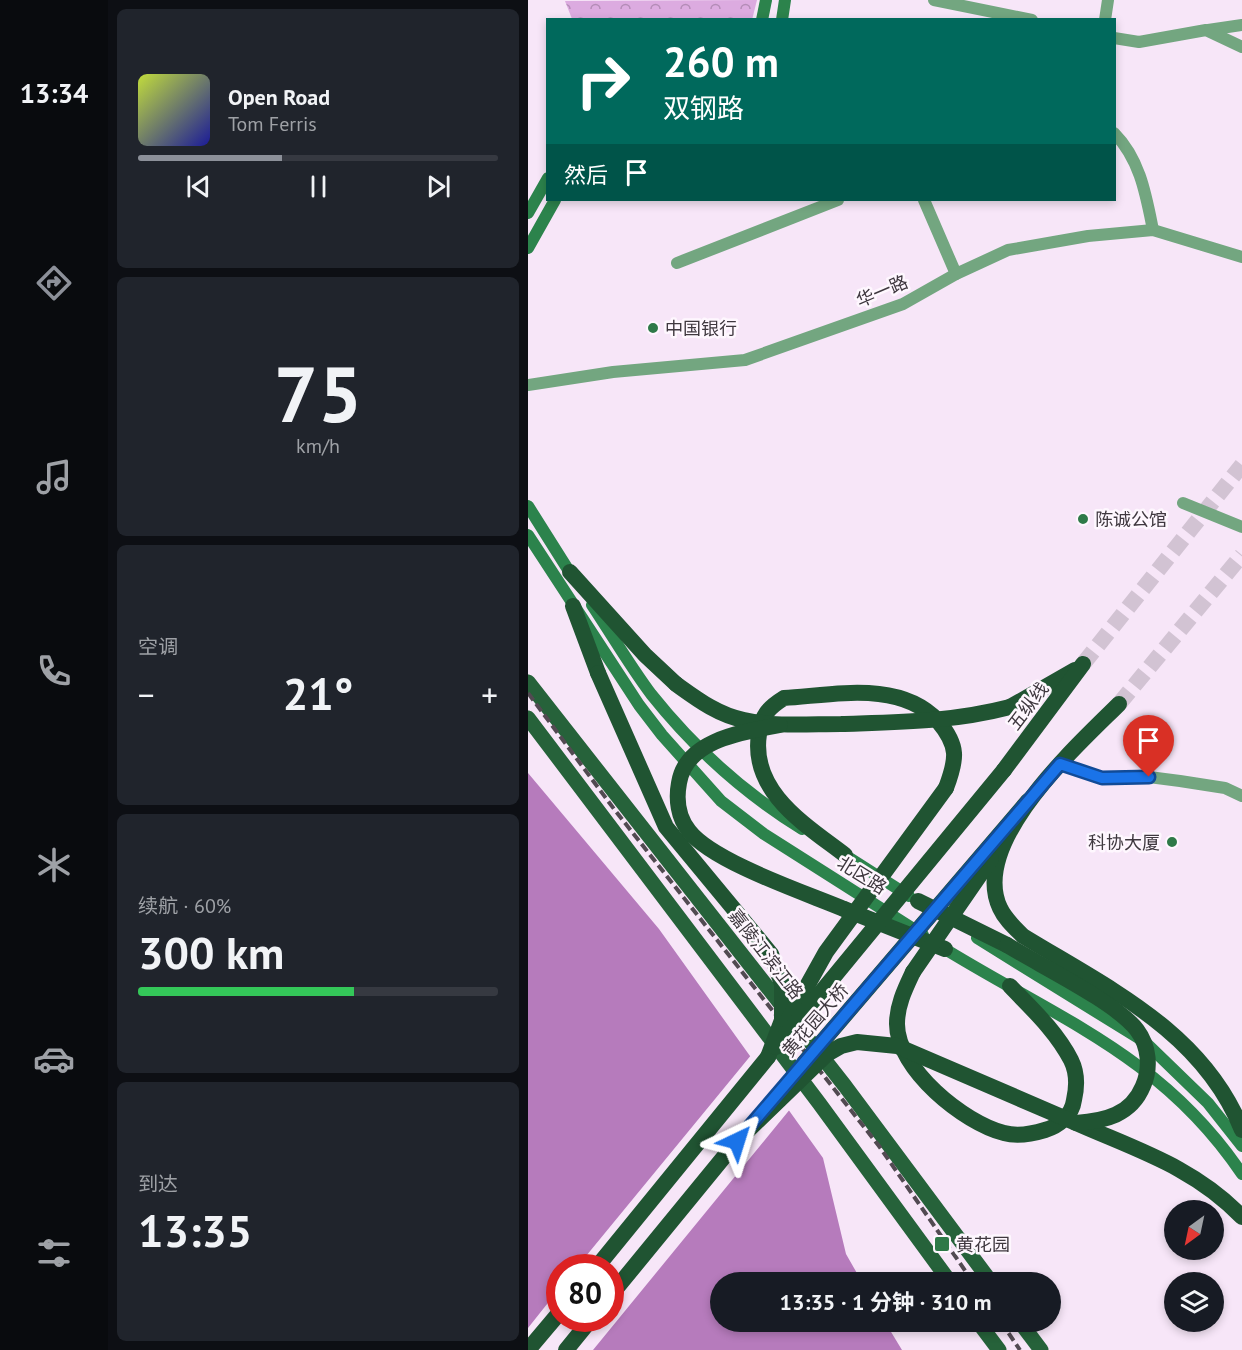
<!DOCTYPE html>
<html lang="zh">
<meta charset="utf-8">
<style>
body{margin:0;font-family:"PT Sans","Noto Sans SC",sans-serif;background:#20242c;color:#f1f3f6;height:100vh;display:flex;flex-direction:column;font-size:22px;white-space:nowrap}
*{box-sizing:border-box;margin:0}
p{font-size:20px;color:#9ea1a6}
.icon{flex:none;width:33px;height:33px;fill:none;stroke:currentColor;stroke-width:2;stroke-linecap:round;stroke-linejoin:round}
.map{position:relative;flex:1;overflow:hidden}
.panel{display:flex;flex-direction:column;gap:9px;padding:9px;background:#0d0f14;width:420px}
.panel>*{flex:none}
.guide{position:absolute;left:18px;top:18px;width:570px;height:183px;border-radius:0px;box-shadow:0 3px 9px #0003;background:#00695c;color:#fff;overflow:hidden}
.needle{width:39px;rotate:213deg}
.controls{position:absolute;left:636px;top:1200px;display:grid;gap:12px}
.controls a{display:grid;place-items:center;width:60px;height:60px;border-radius:50%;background:#171b24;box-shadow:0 3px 9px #0003;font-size:30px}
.speed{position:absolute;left:18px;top:1254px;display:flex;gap:12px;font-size:30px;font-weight:700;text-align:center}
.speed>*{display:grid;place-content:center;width:78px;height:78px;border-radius:50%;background:#171b24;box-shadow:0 3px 9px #0003;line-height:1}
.speed .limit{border:9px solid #d22;background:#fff;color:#111}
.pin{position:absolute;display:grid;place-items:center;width:51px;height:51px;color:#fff;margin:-62px -26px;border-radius:50% 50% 50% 0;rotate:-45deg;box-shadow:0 0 6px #0007}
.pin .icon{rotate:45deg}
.me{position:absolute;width:66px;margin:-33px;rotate:41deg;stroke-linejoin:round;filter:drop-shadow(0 0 4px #0008)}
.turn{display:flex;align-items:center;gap:21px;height:126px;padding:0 18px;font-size:27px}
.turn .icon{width:78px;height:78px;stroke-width:2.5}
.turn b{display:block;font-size:42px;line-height:51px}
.then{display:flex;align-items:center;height:57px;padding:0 18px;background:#0003;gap:12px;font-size:22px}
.big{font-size:45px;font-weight:700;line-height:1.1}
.panel .tile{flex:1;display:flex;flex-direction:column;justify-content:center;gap:9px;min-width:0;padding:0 21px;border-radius:9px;background:#20242c}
.panel .dial{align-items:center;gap:0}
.dial b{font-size:78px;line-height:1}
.song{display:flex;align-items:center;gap:18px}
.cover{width:72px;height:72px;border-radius:9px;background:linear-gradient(135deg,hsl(70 70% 55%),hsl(240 70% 35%))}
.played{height:6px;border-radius:3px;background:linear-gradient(90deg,#8c9099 40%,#363941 40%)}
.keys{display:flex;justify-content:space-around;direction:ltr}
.heat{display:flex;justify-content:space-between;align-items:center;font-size:33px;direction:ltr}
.charge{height:9px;border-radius:4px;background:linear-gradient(90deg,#34c759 60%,#363941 0)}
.trip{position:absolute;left:182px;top:1272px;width:351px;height:60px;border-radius:30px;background:#171b24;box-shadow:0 3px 9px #0003;font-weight:700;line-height:60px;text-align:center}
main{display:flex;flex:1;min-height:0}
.tab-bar{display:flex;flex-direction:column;width:108px;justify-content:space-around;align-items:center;background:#090b0e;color:#9ea1a6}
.tab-bar .icon{width:42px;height:42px}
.tab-bar .current{color:#8c9099}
.tab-bar b{font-size:27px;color:#f1f3f6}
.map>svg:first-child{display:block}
.forest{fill:url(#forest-crowns)}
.water{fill:#b67bbc;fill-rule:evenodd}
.pier{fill:#f7e6f8}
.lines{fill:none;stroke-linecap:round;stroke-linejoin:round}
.trunk-tunnel{stroke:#d2c3d3;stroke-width:16;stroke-dasharray:16 8;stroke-linecap:butt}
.minor{stroke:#73a680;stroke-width:12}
.tertiary{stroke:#73a680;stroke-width:12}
.secondary{stroke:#2c834c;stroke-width:12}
.primary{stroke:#26623a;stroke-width:15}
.trunk{stroke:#205432;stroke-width:16}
.rail{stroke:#524a52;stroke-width:4;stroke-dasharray:9 4.5;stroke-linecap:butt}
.trunk-bridge{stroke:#205432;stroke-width:16}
.route-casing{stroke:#114b97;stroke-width:15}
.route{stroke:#1a73e8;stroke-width:10}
.poi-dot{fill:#2e7948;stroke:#fef7fe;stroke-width:2}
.labels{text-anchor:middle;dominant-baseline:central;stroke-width:5;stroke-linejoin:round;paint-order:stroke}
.street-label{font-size:18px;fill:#3f383f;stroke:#fef7fe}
.poi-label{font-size:18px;fill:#3f383f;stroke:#fef7fe;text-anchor:start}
</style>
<main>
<nav class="tab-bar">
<b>13:34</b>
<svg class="icon current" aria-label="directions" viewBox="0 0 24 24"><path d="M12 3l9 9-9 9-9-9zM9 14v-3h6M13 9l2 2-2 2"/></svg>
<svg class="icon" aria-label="music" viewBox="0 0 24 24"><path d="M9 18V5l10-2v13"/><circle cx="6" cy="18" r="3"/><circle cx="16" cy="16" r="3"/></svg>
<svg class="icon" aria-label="phone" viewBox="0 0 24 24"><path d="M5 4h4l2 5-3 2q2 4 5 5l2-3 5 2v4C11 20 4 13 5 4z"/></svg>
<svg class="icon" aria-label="climate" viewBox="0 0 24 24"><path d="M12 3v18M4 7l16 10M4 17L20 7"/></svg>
<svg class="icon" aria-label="car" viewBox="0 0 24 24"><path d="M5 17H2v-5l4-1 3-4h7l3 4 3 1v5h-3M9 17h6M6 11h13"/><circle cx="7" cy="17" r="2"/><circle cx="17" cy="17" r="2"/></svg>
<svg class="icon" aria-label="filters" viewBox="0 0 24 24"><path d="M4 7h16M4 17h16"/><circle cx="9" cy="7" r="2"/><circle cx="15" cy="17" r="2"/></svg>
</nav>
<section class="panel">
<div class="tile">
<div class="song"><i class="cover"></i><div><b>Open Road</b><p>Tom Ferris</p></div></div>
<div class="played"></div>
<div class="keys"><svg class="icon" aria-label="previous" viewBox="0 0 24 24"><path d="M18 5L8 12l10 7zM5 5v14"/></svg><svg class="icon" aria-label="pause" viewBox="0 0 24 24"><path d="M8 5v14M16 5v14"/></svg><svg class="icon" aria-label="next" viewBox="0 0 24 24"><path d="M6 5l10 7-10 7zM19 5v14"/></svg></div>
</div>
<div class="tile dial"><b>75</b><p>km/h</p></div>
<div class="tile"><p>空调</p>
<div class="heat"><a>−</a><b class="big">21°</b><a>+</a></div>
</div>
<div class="tile"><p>续航 · 60%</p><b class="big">300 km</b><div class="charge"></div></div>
<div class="tile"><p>到达</p><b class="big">13:35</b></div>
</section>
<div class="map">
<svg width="714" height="1350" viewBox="0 0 714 1350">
<defs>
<pattern id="forest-crowns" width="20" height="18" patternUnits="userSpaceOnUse" patternTransform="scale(1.5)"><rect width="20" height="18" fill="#dcabe0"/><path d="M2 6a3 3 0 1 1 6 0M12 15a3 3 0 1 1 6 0" fill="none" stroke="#b48cb7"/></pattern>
</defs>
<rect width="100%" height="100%" fill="#f7e6f8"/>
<!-- forest -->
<path class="forest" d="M229 0 224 20 44 19 37 1Z"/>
<!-- water -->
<path class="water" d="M0 773 131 929 295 1158 318 1254 334 1282H192V1322H357L374 1350H0ZM32 1268H82V1318H32Z"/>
<!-- pier -->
<path class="pier" d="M224 1054 263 1108 65 1350H0V1328L31 1289 32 1318H82V1268L49 1267Z"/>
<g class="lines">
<!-- trunk-tunnel -->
<g class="trunk-tunnel">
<path d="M555 664 714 465"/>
<path d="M591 704 714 555"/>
</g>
<!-- minor -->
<g class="minor">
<path d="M406 0 504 20"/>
<path d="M577 20 580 0"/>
<path d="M680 30 714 25"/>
<path d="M586 38 611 42 678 30 714 47"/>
<path d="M586 133C612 159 618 195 625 230"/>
<path d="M396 200 428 274"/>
<path d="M149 263 310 200"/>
<path d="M655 503 714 527"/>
<path d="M532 764 574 778 621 777 652 781 697 788 714 796"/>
</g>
<!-- tertiary -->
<path class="tertiary" d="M0 385 85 372 217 360 375 304 428 274 480 250 560 236 625 230 714 257"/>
<!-- secondary -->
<g class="secondary">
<path d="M234 20 238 0"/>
<path d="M254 20 257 0"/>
<path d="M0 213 20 178"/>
<path d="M0 248 27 200"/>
<path d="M0 506 46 579"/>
<path d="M0 535 111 705 134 735 193 801 236 834 395 935"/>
<path d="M64 605C84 635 102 666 123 694 166 748 216 793 274 829"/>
<path d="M312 852 381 896"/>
<path d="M449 938 617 1042 680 1103 714 1146"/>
<path d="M412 946C528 1018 634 1055 714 1174"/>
</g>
<!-- primary -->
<g class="primary">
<path d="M0 682 317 1086 463 1282"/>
<path d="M0 718 291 1103 422 1282"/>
<path d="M450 1322 471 1350"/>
<path d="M492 1322 513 1350"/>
</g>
<!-- trunk -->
<g class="trunk">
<path d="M42 572 117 655 148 684"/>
<path d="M45 606 70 673"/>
<path d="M591 704C550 745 441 842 472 908 477 919 486 927 495 936 580 988 675 1032 714 1130"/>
<path d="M482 707 547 670"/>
<path d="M476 770 555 664"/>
<path d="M317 855C278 825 222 792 231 734 234 715 240 708 256 698 306 695 372 680 410 721 431 746 429 759 418 788"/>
<path d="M390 901 479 945"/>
<path d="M316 909 417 949"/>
<path d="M385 972C377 989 369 1005 369 1024 369 1069 436 1123 476 1133 490 1137 504 1134 517 1130 531 1126 544 1115 546 1100 549 1087 549 1072 543 1060 528 1031 504 1009 482 986"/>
<path d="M548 1123C609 1150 666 1167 714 1217"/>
<path d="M68 1268 240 1057"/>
<path d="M82 1296 209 1141"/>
<path d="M0 1350 32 1312"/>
<path d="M38 1350 64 1318"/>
</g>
<!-- rail -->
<g class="rail">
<path d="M0 693 86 809 351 1146 445 1282"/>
<path d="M473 1322 492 1350"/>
</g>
<!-- trunk-bridge -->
<g class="trunk-bridge">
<path d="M70 673 138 827 243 954 254 984V1020L240 1057"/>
<path d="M148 684C169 699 190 715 216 720 248 727 281 724 313 724 373 722 424 722 482 707"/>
<path d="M252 725C216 732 158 739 151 783 148 799 150 817 161 831 185 862 278 893 316 909"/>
<path d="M385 972 463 859"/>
<path d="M259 1022 298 952 418 788"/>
<path d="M248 1047 476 770"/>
<path d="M276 1063 500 801"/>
<path d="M209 1141 299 1054 313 1046 329 1042 369 1046 548 1123C577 1121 603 1115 615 1086 623 1068 621 1046 609 1030 588 1002 511 965 479 945"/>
</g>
</g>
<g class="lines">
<!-- route casing -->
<g class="route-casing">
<path id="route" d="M209 1141 532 764 574 778 621 777"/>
</g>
<!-- route -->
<use href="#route" class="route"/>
</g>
<!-- markers -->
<g class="poi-dot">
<circle cx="125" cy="328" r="6"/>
<circle cx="555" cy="519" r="6"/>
<circle cx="644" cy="842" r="6"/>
<rect x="406" y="1236" width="16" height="16" rx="3"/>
</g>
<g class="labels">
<!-- street labels -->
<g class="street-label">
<text transform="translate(354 291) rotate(-23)">华一路</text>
<text transform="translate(500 706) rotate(-53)">五纵线</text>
<text transform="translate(334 875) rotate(32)">北区路</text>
<text transform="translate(238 954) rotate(52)">嘉陵江滨江路</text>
<text transform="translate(287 1020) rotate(-49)">黄花园大桥</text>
</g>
<!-- poi labels -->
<g class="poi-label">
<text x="137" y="328">中国银行</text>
<text x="567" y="519">陈诚公馆</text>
<text x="632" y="842" text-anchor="end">科协大厦</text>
<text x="428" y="1244">黄花园</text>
</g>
</g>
</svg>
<div class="controls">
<a><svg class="needle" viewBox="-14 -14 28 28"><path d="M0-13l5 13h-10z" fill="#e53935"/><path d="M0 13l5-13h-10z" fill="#9ea1a6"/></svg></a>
<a><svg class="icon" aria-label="layers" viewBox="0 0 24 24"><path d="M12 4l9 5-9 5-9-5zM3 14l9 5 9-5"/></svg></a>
</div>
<div class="speed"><div class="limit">80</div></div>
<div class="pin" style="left:621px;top:777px;background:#d93025"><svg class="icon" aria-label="arrive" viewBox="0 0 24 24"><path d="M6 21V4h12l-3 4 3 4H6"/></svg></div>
<svg class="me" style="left:209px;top:1141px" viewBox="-20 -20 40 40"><path d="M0-17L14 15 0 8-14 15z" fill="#1a73e8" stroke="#fff" stroke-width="4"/></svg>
<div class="trip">13:35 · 1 分钟 · 310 m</div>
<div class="guide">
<div class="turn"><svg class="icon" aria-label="right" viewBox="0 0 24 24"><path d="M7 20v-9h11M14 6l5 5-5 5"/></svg><div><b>260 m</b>双钢路</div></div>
<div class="then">然后<svg class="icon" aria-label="arrive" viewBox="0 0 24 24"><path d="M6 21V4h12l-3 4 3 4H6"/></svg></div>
</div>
</div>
</main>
